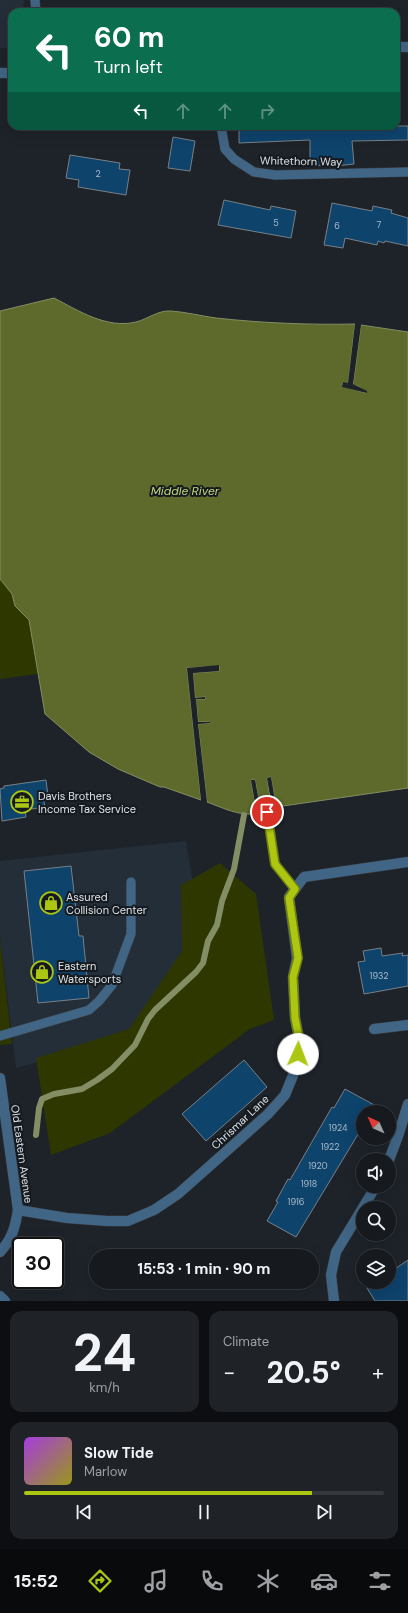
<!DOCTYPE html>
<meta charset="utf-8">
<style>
body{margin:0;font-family:"DM Sans",sans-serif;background:#1f2328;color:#f1f3f6;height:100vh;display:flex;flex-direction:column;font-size:15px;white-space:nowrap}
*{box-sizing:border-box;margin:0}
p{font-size:13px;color:#9ea1a4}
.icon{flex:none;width:22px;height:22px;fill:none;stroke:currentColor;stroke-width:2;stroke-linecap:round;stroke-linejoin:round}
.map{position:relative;height:1301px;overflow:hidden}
.panel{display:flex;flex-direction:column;gap:10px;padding:10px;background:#0c0e11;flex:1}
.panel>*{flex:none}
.hud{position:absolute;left:8px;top:8px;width:392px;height:122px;border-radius:12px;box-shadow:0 4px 16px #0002,0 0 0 1px #35383d;background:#0b6e4f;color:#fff;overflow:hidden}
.needle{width:26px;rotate:315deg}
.buttons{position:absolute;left:356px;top:1105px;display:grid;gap:8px}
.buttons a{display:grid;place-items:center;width:40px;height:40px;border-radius:50%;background:#161a1f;box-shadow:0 4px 16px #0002,0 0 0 1px #35383d;font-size:20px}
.speed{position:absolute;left:12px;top:1237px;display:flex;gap:8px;font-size:20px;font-weight:700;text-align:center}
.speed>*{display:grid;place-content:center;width:52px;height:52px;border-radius:50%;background:#161a1f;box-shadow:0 4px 16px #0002,0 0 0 1px #35383d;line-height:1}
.speed .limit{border:2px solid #111;border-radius:6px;background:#fff;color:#111}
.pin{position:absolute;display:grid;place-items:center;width:34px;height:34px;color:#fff;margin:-17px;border:2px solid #fff;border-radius:50%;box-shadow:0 1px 4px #0007}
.me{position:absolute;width:44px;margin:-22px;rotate:2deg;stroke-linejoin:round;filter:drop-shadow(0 0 3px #0008)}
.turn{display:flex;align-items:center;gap:14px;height:84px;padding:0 20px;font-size:18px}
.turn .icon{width:52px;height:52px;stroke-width:2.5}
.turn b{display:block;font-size:28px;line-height:34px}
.lanes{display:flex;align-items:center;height:38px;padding:0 20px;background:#0003;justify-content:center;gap:20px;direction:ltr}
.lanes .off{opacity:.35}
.big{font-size:30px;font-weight:700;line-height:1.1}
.panel .card{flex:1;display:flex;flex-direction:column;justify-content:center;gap:6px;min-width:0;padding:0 14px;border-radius:12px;background:#1f2328}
.panel .dial{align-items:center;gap:0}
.dial b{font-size:52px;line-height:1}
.song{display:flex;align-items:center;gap:12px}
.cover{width:48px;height:48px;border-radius:6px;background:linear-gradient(135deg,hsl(280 70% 55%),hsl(60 70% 35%))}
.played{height:4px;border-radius:2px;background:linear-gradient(90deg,#acc612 80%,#35383d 80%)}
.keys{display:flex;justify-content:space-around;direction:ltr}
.heat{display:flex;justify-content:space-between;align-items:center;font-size:22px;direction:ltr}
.panel .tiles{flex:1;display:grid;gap:10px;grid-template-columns:1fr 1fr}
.card:last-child{grid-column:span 2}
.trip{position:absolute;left:89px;top:1249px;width:230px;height:40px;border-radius:20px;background:#161a1f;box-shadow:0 4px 16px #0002,0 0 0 1px #35383d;font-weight:700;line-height:40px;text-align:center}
.dock{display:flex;height:64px;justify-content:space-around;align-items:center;background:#090a0c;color:#9ea1a4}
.dock .icon{width:28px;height:28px}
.dock .current{color:#acc612}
.dock b{font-size:18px;color:#f1f3f6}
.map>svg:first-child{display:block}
.built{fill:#232e38}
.green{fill:#2e3700}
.water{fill:#5e6a2c;stroke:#848e64}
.pier{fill:#1d2329}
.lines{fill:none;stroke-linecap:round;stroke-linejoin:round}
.stream{stroke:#848e64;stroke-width:6}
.building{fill:#0e436c;stroke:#788087}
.service-casing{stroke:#383e43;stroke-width:10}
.minor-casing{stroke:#383e43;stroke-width:11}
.tertiary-casing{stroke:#383e43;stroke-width:11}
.service{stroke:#416585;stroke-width:9}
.minor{stroke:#416585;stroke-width:10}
.tertiary{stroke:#416585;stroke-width:10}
.route-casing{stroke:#70810c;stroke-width:10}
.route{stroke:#acc612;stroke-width:7}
.labels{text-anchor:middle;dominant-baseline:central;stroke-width:4;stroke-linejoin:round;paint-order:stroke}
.number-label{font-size:9px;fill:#aabac8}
.street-label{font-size:11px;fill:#dee2e6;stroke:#141a1f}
.poi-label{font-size:11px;fill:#dee2e6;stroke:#141a1f;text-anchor:start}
.water-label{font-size:12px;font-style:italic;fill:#c3d67b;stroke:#141a1f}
</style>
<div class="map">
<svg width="408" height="1301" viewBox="0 0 408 1301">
<rect width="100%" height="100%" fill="#1d2329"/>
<!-- built -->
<g class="built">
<path d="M0 0H24L23 12H12V49L0 48Z"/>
<path d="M186 841 194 889 191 951 128 1038 16 1068 0 936V861Z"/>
</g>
<!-- green -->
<g class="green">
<path d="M0 572 19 594 45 658V673L0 679Z"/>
<path d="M220 863 256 894 274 1020 250 1029 110 1133 51 1155 36 1058 129 1029 182 951 181 885Z"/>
<path d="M0 938 12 1044 0 1045Z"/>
</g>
<!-- water -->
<path class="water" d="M54 298C79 311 107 329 136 322 148 319 158 310 171 311 186 312 201 316 216 318 262 323 309 325 355 324L348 384 343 382 342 386 366 393 358 386 353 385 361 325 408 332V788L276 807 271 777 267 778 272 811 261 813 255 780H251L257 814C239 816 223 808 207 802L198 724 210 723 209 722H198L196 699H205V697L195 698 193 673 219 671V666L187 668 201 800 164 787H160L118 769 89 752 45 714 29 620 15 606 12 594 0 579V311Z"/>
<!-- pier -->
<g class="pier">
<path d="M355 324H357L350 384 344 385 360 390 351 384 359 325H361L353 384 367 391V393L342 387 343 382 348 383Z"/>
<path d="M219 665V671L193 673 195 698 205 697V699H196L198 722H210V723L198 724 207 802 204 801 191 673 192 671 217 669V668L189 670 203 801 201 800 187 668Z"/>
<path d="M271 777 276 807 275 808 269 780 274 809 273 810 267 778Z"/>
<path d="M251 780H255L261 813 257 814Z"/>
</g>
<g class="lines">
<!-- stream -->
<path class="stream" d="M36 1135 39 1108 42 1099 54 1094 82 1089 97 1080 112 1069 135 1045 148 1019 155 1010 196 972 203 963 208 941 217 925 222 901 234 869 244 815"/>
</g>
<!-- building -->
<g class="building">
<path d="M239 126H408V140L352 141 354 164 336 166 310 165V140L239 143Z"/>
<path d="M173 137 195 141 190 171 168 168Z"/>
<path d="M70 155 120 163 119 169 130 170 126 195 78 187 79 180 66 178Z"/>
<path d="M224 200 270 210 271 206 296 211 291 238 218 225Z"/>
<path d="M332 203 372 211 373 206 392 210 391 213 408 218V246L385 241 384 243 378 241 377 245 345 238 343 248 324 245Z"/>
<path d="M46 780 48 796 43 797 45 807 25 810 26 817 2 821 0 789 4 788V786Z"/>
<path d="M71 866 79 936H83L89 998 38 1003 24 871Z"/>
<path d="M381 948 382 956 403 953 402 956 408 955V986L364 994 358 962 365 961 363 951Z"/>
<path d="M244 1060 267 1087 206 1141 182 1114Z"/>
<path d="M345 1089 387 1112H363V1126L296 1237 267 1221 278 1202 276 1201 288 1179 290 1180 332 1107 334 1108Z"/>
<path d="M408 1260V1301H375L367 1288 376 1282H389V1273Z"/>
</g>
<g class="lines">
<!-- service casing -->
<g class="service-casing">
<g id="service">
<path d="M35 0 36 12"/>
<path d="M221 126 225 149 234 159 254 172 275 175 408 172"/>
<path d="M267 812 275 864 295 889"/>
<path d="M0 1036 89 1010 99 1001 112 985 131 934V882"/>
</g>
</g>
<!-- minor casing -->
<g class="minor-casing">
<g id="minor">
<path d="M396 47H408"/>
<path d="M0 73H12"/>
<path d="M374 1029 408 1025"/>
<path d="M0 1078 18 1210C15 1228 12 1239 0 1252"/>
<path d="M389 1160 398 1136 408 1104"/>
<path d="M18 1210 67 1218 107 1221H128L154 1210 178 1194 239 1140 268 1114 285 1095 294 1073 297 1054 298 1033 295 1018 293 977 297 958 289 897 304 877 408 862"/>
<path d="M334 1301 331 1275 336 1252 376 1186"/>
</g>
</g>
<!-- tertiary casing -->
<g class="tertiary-casing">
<path id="tertiary" d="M0 1296 5 1301"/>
</g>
<!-- service -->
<use href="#service" class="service"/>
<!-- minor -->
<use href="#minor" class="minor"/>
<!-- tertiary -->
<use href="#tertiary" class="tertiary"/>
</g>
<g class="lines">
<!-- route casing -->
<g class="route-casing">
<path id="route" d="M267 812 275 864 295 889 289 898 298 958 293 977 295 1018 298 1033V1054"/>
</g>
<!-- route -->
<use href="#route" class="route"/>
</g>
<!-- icons -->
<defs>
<g id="office-ring" transform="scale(1.15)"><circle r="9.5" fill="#141a1f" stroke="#acc612" stroke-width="1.5"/><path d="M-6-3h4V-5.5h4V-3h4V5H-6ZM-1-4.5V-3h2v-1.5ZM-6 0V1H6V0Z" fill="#acc612"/></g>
<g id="shop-ring" transform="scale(1.15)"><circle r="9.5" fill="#141a1f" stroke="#acc612" stroke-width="1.5"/><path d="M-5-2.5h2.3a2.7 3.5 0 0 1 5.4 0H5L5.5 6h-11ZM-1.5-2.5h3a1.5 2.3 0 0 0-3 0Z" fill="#acc612"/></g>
</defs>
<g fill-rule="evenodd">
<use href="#office-ring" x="22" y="802"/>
<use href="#shop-ring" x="51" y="903"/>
<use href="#shop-ring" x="42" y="972"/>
</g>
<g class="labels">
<!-- number labels -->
<g class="number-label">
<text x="98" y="174">2</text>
<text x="276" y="223">5</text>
<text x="379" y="225">7</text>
<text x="337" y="226">6</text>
<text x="379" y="976">1932</text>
<text x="338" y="1128">1924</text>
<text x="330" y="1147">1922</text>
<text x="318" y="1166">1920</text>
<text x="309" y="1184">1918</text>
<text x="296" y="1202">1916</text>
</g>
<!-- street labels -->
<g class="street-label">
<text transform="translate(301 161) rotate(1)">Whitethorn Way</text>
<text transform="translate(240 1122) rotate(-43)">Chrismar Lane</text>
<text transform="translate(22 1154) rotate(82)">Old Eastern Avenue</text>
</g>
<!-- poi labels -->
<g class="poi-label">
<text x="38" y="796">Davis Brothers<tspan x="38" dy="13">Income Tax Service</tspan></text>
<text x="66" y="897">Assured<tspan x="66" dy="13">Collision Center</tspan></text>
<text x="58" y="966">Eastern<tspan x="58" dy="13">Watersports</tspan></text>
</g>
<!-- water labels -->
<g class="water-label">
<text x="185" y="491">Middle River</text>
</g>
</g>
</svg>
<div class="buttons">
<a><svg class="needle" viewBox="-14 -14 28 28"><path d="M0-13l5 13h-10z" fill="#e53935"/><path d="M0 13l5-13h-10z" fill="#9ea1a4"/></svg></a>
<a><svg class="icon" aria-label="sound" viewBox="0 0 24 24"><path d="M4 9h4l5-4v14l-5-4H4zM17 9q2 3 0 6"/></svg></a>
<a><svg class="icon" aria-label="search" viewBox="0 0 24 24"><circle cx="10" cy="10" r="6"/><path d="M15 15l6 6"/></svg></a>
<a><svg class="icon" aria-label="layers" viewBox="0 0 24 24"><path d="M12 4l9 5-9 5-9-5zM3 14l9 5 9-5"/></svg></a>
</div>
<div class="speed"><div class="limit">30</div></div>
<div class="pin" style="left:267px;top:812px;background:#d93025"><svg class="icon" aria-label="arrive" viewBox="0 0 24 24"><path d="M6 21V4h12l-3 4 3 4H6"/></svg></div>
<svg class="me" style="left:298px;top:1054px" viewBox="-20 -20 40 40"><circle r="19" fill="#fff"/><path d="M0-13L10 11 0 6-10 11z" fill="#acc612"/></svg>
<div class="trip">15:53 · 1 min · 90 m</div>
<div class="hud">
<div class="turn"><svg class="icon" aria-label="left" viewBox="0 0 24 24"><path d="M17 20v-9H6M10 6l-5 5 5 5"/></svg><div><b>60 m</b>Turn left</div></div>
<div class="lanes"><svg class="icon" aria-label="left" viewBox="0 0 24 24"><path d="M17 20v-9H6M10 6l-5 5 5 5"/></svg><svg class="icon off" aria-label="ahead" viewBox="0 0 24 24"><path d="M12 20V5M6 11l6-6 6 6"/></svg><svg class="icon off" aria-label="ahead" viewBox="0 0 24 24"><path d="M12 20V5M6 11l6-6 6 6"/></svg><svg class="icon off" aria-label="right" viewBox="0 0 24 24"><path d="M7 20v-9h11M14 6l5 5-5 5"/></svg></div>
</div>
</div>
<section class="panel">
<div class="tiles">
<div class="card dial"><b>24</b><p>km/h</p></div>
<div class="card"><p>Climate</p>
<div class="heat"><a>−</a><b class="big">20.5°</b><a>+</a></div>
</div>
<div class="card">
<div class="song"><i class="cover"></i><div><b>Slow Tide</b><p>Marlow</p></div></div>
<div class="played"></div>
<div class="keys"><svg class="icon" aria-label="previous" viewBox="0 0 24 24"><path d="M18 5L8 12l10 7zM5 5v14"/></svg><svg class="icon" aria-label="pause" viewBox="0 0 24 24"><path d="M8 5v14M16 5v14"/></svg><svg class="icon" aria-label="next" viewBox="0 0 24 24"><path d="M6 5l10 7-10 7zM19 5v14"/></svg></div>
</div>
</div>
</section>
<nav class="dock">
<b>15:52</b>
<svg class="icon current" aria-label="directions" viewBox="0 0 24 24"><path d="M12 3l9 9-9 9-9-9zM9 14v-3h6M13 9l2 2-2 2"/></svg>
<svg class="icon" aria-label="music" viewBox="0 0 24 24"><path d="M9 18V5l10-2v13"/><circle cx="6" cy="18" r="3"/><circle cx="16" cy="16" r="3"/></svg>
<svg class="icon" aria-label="phone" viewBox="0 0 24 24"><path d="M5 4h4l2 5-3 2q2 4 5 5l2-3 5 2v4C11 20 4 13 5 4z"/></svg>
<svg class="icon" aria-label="climate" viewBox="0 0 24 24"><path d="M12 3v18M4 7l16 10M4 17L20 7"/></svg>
<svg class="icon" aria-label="car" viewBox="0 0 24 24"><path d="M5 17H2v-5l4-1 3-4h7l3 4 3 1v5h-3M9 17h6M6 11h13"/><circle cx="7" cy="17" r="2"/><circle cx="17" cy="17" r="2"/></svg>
<svg class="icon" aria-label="filters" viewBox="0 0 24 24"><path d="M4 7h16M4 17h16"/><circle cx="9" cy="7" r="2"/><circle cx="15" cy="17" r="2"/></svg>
</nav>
